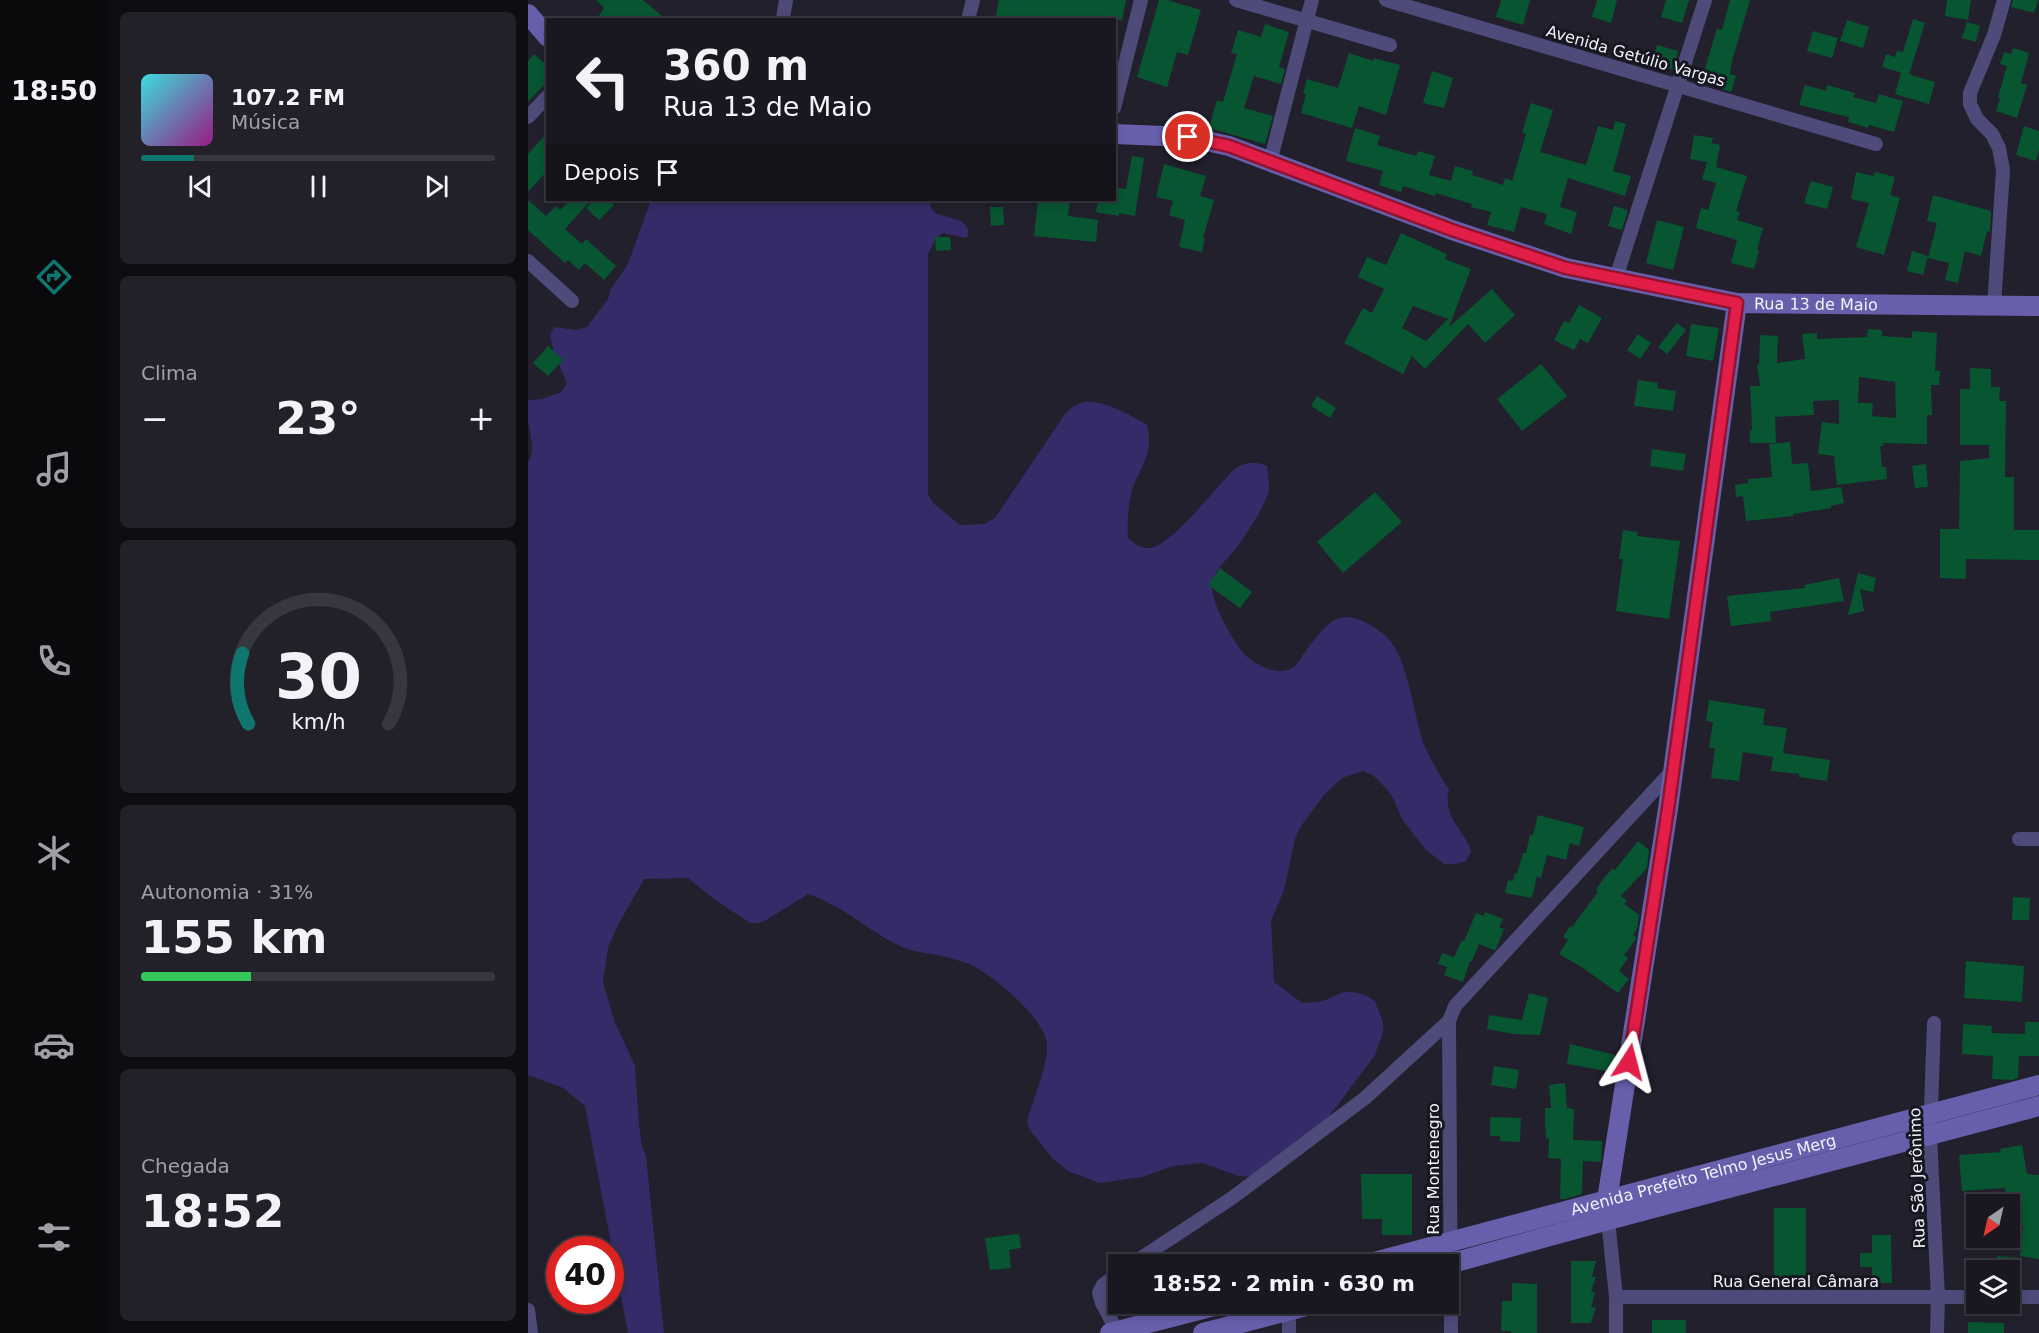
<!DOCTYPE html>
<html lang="pt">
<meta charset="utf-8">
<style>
body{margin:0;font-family:"DejaVu Sans",sans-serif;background:#22212a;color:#f1f3f6;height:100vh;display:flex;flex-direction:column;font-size:22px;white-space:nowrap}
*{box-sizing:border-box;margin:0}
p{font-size:20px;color:#9fa0a5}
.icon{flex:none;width:33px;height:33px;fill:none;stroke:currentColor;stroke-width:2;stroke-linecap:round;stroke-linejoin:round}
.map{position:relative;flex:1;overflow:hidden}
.panel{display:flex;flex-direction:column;gap:12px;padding:12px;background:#0e0d12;width:420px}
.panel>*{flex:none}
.guide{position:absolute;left:18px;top:18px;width:570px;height:183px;border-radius:0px;box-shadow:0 3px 9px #0003,0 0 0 2px #37373f;background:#191821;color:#f1f3f6;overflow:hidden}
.needle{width:39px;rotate:214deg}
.buttons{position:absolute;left:1438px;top:1194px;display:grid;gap:12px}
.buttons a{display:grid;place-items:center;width:54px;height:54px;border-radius:0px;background:#191821;box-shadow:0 3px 9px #0003,0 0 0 2px #37373f;font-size:30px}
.speed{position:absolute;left:18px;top:1236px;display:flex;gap:12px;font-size:30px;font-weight:700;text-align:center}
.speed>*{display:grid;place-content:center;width:78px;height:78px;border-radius:50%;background:#191821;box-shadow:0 3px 9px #0003,0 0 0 2px #37373f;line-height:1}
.speed .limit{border:9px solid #d22;background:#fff;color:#111}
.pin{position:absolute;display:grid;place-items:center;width:51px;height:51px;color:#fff;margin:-26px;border:3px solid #fff;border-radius:50%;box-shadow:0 2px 6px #0007}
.me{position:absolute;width:66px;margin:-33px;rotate:9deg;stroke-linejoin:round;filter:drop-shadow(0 0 4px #0008)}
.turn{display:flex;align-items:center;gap:21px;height:126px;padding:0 18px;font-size:27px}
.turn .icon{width:78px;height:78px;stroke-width:2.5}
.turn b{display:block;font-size:42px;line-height:51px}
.then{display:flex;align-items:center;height:57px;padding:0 18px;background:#0003;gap:12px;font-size:22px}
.big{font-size:45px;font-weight:700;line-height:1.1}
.panel .card{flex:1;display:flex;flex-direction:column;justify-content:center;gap:9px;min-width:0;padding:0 21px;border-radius:9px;background:#22212a}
.panel .dial{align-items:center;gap:0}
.dial svg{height:156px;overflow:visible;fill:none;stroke:#37373f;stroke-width:7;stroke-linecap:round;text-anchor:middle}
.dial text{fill:#f1f3f6;stroke:none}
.song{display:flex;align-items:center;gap:18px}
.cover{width:72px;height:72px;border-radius:9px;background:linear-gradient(135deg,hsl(180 70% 55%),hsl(310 70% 35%))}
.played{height:6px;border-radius:3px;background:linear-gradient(90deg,#0f766e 15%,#37373f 15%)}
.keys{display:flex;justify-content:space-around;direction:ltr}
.heat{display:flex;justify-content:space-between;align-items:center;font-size:33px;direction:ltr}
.charge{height:9px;border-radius:4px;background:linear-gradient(90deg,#34c759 31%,#37373f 0)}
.trip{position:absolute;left:580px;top:1254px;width:351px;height:60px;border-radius:0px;background:#191821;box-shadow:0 3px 9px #0003,0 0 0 2px #37373f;font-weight:700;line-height:60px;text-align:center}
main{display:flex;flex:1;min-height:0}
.tab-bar{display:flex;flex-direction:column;width:108px;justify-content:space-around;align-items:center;background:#0a0a0d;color:#9fa0a5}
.tab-bar .icon{width:42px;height:42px}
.tab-bar .current{color:#0f766e}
.tab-bar b{font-size:27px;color:#f1f3f6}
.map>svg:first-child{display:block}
.green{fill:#352b68}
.building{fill:#075531;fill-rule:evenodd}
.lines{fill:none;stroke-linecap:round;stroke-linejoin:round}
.street{stroke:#4e4a7a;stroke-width:14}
.secondary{stroke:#675fac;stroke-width:20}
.route-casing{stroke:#92132f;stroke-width:15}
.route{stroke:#e11d48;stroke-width:10}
.labels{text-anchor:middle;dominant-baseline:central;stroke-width:6;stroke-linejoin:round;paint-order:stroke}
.street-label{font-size:16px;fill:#f2f2fa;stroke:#171722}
</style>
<main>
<nav class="tab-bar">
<b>18:50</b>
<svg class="icon current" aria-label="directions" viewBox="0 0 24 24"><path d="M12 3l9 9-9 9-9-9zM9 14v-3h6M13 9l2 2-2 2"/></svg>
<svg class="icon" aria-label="music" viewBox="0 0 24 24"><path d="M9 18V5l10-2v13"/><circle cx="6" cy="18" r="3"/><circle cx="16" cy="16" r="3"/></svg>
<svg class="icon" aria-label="phone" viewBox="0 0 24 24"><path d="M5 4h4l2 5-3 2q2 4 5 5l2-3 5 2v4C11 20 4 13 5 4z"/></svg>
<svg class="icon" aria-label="climate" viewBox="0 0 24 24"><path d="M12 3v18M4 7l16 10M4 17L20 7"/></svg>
<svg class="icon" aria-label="car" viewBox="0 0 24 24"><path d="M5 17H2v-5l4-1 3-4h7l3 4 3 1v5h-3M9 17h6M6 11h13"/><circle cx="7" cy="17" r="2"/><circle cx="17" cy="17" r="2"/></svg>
<svg class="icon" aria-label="filters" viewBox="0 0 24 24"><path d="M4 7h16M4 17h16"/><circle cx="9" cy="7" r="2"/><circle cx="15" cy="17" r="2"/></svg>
</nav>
<section class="panel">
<div class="card">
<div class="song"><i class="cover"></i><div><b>107.2 FM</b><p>Música</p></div></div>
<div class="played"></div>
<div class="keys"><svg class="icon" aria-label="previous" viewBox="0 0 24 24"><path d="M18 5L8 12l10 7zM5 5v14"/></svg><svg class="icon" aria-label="pause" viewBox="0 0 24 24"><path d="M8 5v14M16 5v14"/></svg><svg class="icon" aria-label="next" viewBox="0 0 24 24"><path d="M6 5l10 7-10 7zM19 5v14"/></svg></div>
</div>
<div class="card"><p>Clima</p>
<div class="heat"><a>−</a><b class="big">23°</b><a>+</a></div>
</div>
<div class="card dial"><svg viewBox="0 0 100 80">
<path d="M14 69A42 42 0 1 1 86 69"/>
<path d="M14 69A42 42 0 0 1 11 33" stroke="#0f766e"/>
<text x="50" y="56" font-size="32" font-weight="700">30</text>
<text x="50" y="72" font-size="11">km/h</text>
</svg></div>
<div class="card"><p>Autonomia · 31%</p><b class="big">155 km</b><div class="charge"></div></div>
<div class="card"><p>Chegada</p><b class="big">18:52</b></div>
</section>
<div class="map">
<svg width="1511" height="1333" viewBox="0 0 1511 1333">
<rect width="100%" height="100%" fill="#21202c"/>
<!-- green -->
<path class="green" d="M123 200H401C402 204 403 210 408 213 419 219 446 218 439 238L415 233 407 240 400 254V494L405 503 432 525 456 524 467 518 537 414C543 408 549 403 557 402 574 399 605 416 619 425 627 456 610 468 603 494 600 508 599 524 600 538 606 543 612 549 621 548 645 546 689 484 708 468 719 462 727 461 739 466 740 474 741 482 741 489 739 504 715 540 705 552 697 562 684 572 684 586 683 603 706 643 717 655 727 664 744 674 759 670 766 669 771 661 775 655 801 620 812 602 854 633 880 651 885 713 895 742 902 759 912 775 921 790 914 816 935 828 943 851L938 861 927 864H916L897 849 874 819 866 800 859 789 845 775 835 771 814 778 796 795 773 826 767 839 756 890 743 921 746 982 774 1003 795 1001 816 992H825L837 995 847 1001 855 1022V1032L847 1055 772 1155 732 1177 710 1176 675 1163 645 1166 614 1177 571 1183 540 1171 525 1159 502 1130 499 1121C505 1100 520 1065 519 1045 518 1020 468 978 447 967 440 963 432 961 425 959 408 953 388 954 372 946 340 931 314 905 280 894L240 919 231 923H222L186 899 160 878 116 879 89 927 80 948 75 982 86 1020 107 1066 111 1125 114 1147 118 1156 136 1333H100L57 1106 35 1088 0 1075V463C8 450 2 435 0 420 0 414 0 407 0 400L14 399 33 392 39 383 26 353 22 335 26 327 48 330 59 327 80 299 83 289 100 264Z"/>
<!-- building -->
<g class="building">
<path d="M68 0H115L139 20H68L76 8Z"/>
<path d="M471 0H598L594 20H467Z"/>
<path d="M631 0H639L673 10 660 55 649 52 639 87 609 77Z"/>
<path d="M973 0H1002L995 25 968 17Z"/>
<path d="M1069 0H1089L1083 23 1064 17Z"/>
<path d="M1138 0H1161L1154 23 1133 17Z"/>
<path d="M1202 0H1222L1204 61 1202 74 1208 76 1203 92 1191 88 1192 84 1174 79 1189 28 1194 30Z"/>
<path d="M1419 0H1443L1440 20 1417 16Z"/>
<path d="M1485 0H1510L1506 13 1483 7Z"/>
<path d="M1385 19 1397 23 1381 75 1354 67 1358 54 1367 57 1369 51 1375 52Z"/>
<path d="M1319 20 1341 27 1335 48 1312 41Z"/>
<path d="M1439 22 1452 26 1448 42 1434 38Z"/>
<path d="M737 24 761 32 751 67 757 69 753 84 726 76 716 108 745 116 737 144 681 128 689 100 695 102 709 54 703 53 710 30 733 37Z"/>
<path d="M1285 31 1310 38 1304 58 1279 51Z"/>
<path d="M1129 45 1150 51 1145 70 1124 64Z"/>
<path d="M1485 48 1501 53 1493 83 1499 85 1489 118 1468 111 1472 98 1470 97 1479 66 1472 64 1476 52 1483 54Z"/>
<path d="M821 53 846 61V58L872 65 858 115 831 106 824 128 773 113 778 94 775 93 779 79 810 88Z"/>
<path d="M6 54 20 66V81L0 102V61Z"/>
<path d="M904 71 925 78 916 108 895 103Z"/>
<path d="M1373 72 1407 82 1401 104 1367 94Z"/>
<path d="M1277 85 1298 91 1299 85 1327 93 1325 97 1348 103 1351 94 1375 101 1366 132 1341 125 1340 128 1320 122 1321 117 1271 105Z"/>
<path d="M1003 103 1025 110 1012 152 1058 165 1070 126 1085 130 1087 121 1098 124 1085 171 1103 176 1097 196 1040 178 1032 207 1049 212 1043 234 1016 224 1019 214 993 207 986 232 959 225 963 212 943 207 944 204 908 193 907 196 875 186 873 192 851 185 855 171 818 161 827 128 852 136 849 145 888 156 890 151 907 156 901 175 923 181 927 166 945 171 944 175 975 185 977 178 984 181 998 134 994 133Z"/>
<path d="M1496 126 1511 131V150L1508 161 1488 155Z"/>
<path d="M20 132V170L0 192V154Z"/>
<path d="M1166 135 1185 138 1183 146 1185 143 1192 145 1188 167 1219 176 1208 211 1212 212 1209 220 1235 228 1229 250 1231 251 1226 269 1203 263 1209 240 1168 228 1173 208 1180 210 1188 183 1174 179 1179 162 1162 159Z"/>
<path d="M604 156 616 158 607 216 591 213V216L568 212 570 200H586V187L598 189Z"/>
<path d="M636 164 678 176 672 196 686 200 675 238H677L674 252 651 247 657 220 641 215 645 201 628 197Z"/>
<path d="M1328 172 1345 176 1347 172 1367 177 1362 195 1372 198 1356 255 1328 247 1341 203 1323 199Z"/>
<path d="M1283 181 1305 187 1299 209 1276 203Z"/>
<path d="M1405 195 1463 211 1462 232 1459 231 1453 256 1437 251 1430 283 1417 280 1421 263 1400 258 1409 223 1399 221Z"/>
<path d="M0 200 18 216 28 206 32 210 42 200H63L37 229 54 244 58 239 88 266 76 280 57 263 51 270 40 260 37 263 0 230Z"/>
<path d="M66 200H80L86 205 71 220 58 208Z"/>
<path d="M510 200H542L540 216 570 220 568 242 506 236Z"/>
<path d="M1086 206 1100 210 1094 230 1080 226Z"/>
<path d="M462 207H475L476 225 463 226Z"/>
<path d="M1129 220 1156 227 1145 270 1118 263Z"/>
<path d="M873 233 919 254 917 259 943 269 921 327 964 289 987 315 957 343 940 324 897 369 884 356 875 374 816 343 835 308 844 313 856 289 830 277 839 257 858 265ZM885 306 920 319 898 341 874 328Z"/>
<path d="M407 237H422L423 250 408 251Z"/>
<path d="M1384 251 1400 256 1395 275 1379 271Z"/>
<path d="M1051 305 1074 318 1060 343 1052 339 1046 350 1026 340 1036 321 1041 323Z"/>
<path d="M1149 323 1158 330 1139 354 1130 347Z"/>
<path d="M1163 324 1191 328 1185 361 1158 356Z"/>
<path d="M1340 329 1354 330V336L1384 338V331L1409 333 1407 371H1412L1411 385H1403L1404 415H1399V444L1355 443 1356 446H1352L1354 467H1358L1359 479 1309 485 1306 456 1290 454 1294 422 1311 424V400L1285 401 1286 415 1247 417 1248 443H1222V430H1224L1222 386H1232L1229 365H1231L1232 335 1250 336 1249 363 1277 359 1274 334 1289 333V339L1339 337ZM1331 377 1367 382 1368 418 1344 416 1345 403H1330Z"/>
<path d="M1110 334 1123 343 1112 359 1099 350Z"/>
<path d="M20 346 35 360 20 376 5 363Z"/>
<path d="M1013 364 1039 396 994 431 969 399Z"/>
<path d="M1442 368 1463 369V387H1472L1471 401H1478L1477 477H1486V530H1511V560L1438 559V579L1412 578V529H1431L1432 461 1461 458V445H1432V389H1442Z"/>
<path d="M1110 380 1130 383 1129 388 1148 391 1145 411 1106 406Z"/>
<path d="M789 396 808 408 802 418 783 406Z"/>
<path d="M1262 442 1264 464 1280 463 1283 491 1313 487 1316 503 1303 506V508L1265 514V516L1218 521 1215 496 1208 497 1207 485 1220 483V479L1244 477 1241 444Z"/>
<path d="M1124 449 1158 454 1155 471 1122 466Z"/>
<path d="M1398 464 1400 487 1387 488 1384 466Z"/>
<path d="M847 492 874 522 815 573 789 542Z"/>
<path d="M1095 530 1110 532 1109 536 1152 541 1141 619 1088 611 1095 559H1091Z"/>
<path d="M692 568 724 592 712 608 680 585Z"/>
<path d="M1330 573 1348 578 1345 592 1332 589 1336 611 1320 615Z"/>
<path d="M1311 578 1316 601 1242 612 1243 621 1203 626 1199 596 1277 588 1276 585Z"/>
<path d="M1181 700 1237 709 1235 725 1259 728 1255 753 1302 760 1299 781 1271 777V774L1243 771 1245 757 1215 752 1211 781 1183 778 1187 748H1181L1185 722 1178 721Z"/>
<path d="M1010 815 1056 827 1051 846 1042 843 1038 860 1019 855 1013 878 1009 876 1004 898 977 893 980 880 985 881 987 873 989 874 995 853H998L1002 835H1005Z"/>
<path d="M1110 841 1121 850 1119 868 1093 896 1099 901 1096 904 1111 915 1109 929 1105 935 1108 937V939L1096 955 1100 958 1091 971 1101 979 1090 993 1055 968 1031 954 1040 940 1035 937 1042 926 1044 927 1070 892 1068 890 1075 879 1085 868 1087 870Z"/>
<path d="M1485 897 1502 898 1501 920H1484Z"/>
<path d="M957 912 975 919 971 927 976 929 968 949 966 950 951 944 944 961H942L935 982 916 975 919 967 910 964 914 953 926 957 934 940 936 941 948 913 956 916Z"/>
<path d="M1438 961 1496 966 1494 1002 1436 998Z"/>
<path d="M1001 993 1020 998 1012 1035 986 1034 959 1029 961 1015 994 1020Z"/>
<path d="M1497 1022H1511V1056H1491L1490 1078 1484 1080 1464 1079 1465 1056 1434 1054 1435 1024 1464 1026 1463 1033 1497 1034Z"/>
<path d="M1042 1044 1087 1055 1084 1072 1039 1064Z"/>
<path d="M966 1066 991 1070 988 1089 963 1085Z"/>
<path d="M1037 1083 1039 1108 1046 1109 1045 1140 1074 1141 1073 1162 1055 1161 1054 1194 1037 1199H1032L1033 1159 1020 1158 1021 1139 1018 1138 1017 1122V1108H1023L1021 1085Z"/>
<path d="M962 1117 993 1118 992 1142 972 1141V1136H962Z"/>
<path d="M1494 1145 1499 1174 1511 1175V1259L1492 1256 1495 1226 1482 1225V1204H1476L1477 1188 1434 1191 1431 1155 1473 1152 1472 1149Z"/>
<path d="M833 1174H884V1235H854V1219H834Z"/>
<rect x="1246" y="1208" width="32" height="70"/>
<path d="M491 1234 493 1248 481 1250 483 1268 462 1270 457 1238Z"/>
<path d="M1344 1235H1363L1364 1283H1344V1267H1332V1253H1344Z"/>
<path d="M1469 1256 1493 1258 1492 1288H1482V1270H1469Z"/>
<path d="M1043 1261H1068L1064 1277H1068L1063 1292H1067L1063 1308 1068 1307 1063 1323H1043Z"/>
<path d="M984 1283 1009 1284V1333H983V1331H973L974 1301H984Z"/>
<rect x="1124" y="1320" width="34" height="13"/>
<path d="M1440 1322 1476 1323V1333H1440Z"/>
</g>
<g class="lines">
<!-- street -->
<g class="street">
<path d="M708 0 862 45"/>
<path d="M858 0 1348 144"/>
<path d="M255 18 258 0"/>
<path d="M440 20 445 0"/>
<path d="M586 108 613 0"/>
<path d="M0 117 20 96"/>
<path d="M742 162 784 0"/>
<path d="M0 261 44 301"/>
<path d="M1088 278 1177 0"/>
<path d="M1466 306 1475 170 1471 148 1464 134 1449 119 1442 104V93L1466 35 1476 0"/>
<path d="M1491 839H1511"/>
<path d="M1406 1023 1402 1136 1410 1297 1409 1333"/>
<path d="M1080 1220 1088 1297V1333"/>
<path d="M604 1264 704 1198 837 1098 921 1021"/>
<path d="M1088 1297H1449"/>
<path d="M1482 1297H1511"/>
<path d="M0 1310 3 1333"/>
<path d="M761 1311V1333"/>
<path d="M589 1331 574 1303 571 1293 575 1285 591 1273"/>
<path d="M923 1333 921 1021 927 1006 1145 770"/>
</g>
<!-- secondary -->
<g class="secondary">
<path d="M0 14 20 37"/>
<path id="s1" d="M586 134 660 137 701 146 924 230 1038 268 1209 303 1511 306"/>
<path d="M1080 1220 1079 1200 1140 809 1209 303"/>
<path id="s2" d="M839 1264 1511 1085"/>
<path d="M921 1264 1080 1220 1511 1106"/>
<path d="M582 1333 694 1304"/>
<path d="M675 1333 786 1304"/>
</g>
</g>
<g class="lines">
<!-- route casing -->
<g class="route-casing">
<path id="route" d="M660 137 701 146 924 230 1038 268 1209 303 1140 809 1101 1062"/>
</g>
<!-- route -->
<use href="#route" class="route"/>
</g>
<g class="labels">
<!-- street labels -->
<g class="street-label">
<text transform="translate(1108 56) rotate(16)">Avenida Getúlio Vargas</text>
<text stroke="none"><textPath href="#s1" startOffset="728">Rua 13 de Maio</textPath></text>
<text transform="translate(905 1169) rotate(-90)">Rua Montenegro</text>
<text stroke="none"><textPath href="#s2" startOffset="348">Avenida Prefeito Telmo Jesus Merg</textPath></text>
<text transform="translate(1389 1178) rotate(-92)">Rua São Jerônimo</text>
<text x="1268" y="1281">Rua General Câmara</text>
</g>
</g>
</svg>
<div class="buttons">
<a><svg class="needle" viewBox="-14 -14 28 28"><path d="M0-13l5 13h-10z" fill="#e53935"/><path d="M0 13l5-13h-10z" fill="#9fa0a5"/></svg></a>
<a><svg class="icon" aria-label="layers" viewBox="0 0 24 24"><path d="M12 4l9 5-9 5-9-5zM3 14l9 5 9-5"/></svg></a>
</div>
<div class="speed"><div class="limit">40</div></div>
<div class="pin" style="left:660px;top:137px;background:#d93025"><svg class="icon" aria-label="arrive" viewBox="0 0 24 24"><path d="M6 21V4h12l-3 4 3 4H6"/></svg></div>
<svg class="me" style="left:1101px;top:1062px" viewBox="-20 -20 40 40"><path d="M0-17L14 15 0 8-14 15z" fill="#e11d48" stroke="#fff" stroke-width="4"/></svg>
<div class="trip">18:52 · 2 min · 630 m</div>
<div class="guide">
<div class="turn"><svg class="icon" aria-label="left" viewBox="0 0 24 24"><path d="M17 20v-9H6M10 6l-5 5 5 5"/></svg><div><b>360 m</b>Rua 13 de Maio</div></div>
<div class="then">Depois<svg class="icon" aria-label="arrive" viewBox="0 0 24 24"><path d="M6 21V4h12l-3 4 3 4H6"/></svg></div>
</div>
</div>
</main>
